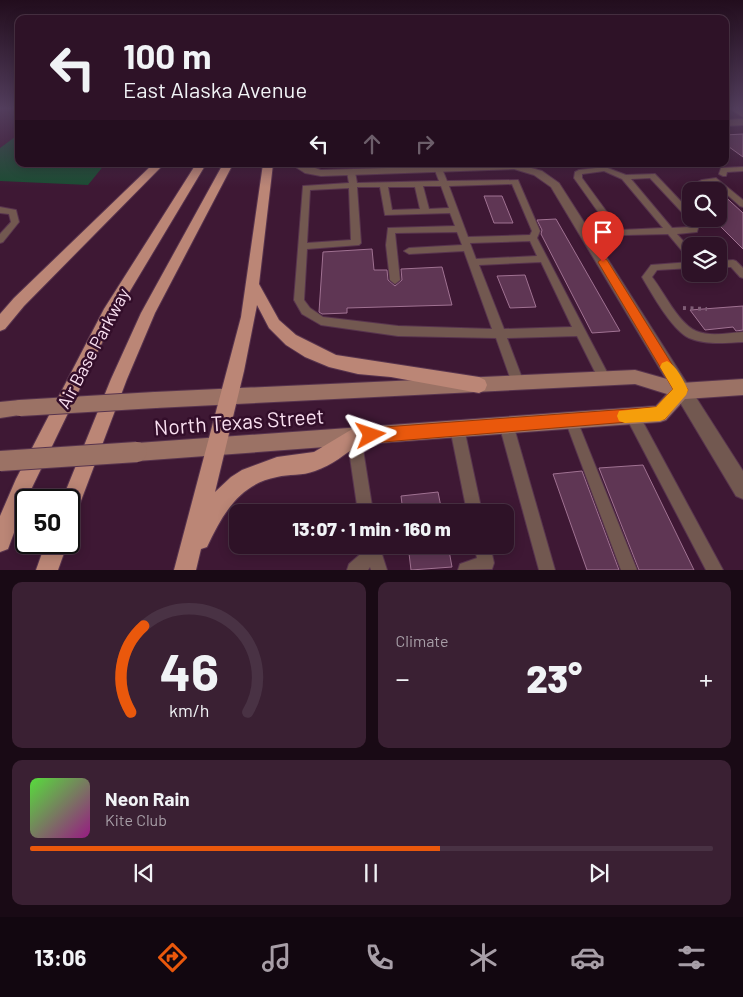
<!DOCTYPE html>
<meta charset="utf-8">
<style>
body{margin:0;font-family:Barlow,sans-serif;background:#3a2033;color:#f1f3f6;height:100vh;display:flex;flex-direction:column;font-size:19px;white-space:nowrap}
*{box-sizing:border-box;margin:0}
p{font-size:16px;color:#a79ea7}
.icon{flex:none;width:28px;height:28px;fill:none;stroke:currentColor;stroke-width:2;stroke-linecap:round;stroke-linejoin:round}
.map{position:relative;height:570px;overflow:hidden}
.panel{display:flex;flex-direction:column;gap:12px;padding:12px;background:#190a15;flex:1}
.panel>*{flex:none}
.guide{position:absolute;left:15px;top:15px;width:714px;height:152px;border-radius:10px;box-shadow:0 2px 12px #0003,0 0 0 1px #493244;background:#2e1227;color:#f1f3f6;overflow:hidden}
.controls{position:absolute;left:682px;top:182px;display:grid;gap:10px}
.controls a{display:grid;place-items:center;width:45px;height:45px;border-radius:10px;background:#2e1227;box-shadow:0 2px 12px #0003,0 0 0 1px #493244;font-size:25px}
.speed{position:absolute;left:15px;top:489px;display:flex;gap:10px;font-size:25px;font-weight:700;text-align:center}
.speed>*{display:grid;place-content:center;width:65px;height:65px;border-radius:50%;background:#2e1227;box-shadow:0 2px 12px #0003,0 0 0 1px #493244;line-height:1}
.speed .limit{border:2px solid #111;border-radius:8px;background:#fff;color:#111}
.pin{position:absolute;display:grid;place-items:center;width:42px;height:42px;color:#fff;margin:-51px -21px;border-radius:50% 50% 50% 0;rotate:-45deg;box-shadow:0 0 5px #0007}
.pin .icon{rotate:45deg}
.me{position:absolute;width:55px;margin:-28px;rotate:85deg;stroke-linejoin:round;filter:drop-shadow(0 0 4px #0008)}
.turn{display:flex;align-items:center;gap:18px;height:105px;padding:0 25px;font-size:22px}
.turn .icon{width:65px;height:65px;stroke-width:2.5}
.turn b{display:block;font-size:35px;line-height:42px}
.lanes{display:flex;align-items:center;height:48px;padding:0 25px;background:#0003;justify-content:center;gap:25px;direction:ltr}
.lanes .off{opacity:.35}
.big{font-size:38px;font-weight:800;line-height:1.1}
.panel .card{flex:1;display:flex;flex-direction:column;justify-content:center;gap:8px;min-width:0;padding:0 18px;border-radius:10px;background:#3a2033}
.panel .dial{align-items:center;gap:0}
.dial svg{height:130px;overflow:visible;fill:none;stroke:#493244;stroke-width:7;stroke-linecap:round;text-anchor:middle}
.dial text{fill:#f1f3f6;stroke:none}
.song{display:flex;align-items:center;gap:15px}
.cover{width:60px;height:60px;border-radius:8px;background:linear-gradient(135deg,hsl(110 70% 55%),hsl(310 70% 35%))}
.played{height:5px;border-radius:2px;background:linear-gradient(90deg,#ea580c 60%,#493244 60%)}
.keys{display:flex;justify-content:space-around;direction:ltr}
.heat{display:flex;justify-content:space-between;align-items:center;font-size:28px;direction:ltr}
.panel .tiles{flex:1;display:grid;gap:12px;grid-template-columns:1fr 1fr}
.card:last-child{grid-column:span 2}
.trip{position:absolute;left:229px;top:504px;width:285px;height:50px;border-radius:10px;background:#2e1227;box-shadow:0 2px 12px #0003,0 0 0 1px #493244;font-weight:800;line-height:50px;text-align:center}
.tab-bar{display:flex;height:80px;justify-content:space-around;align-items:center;background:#120710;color:#a79ea7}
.tab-bar .icon{width:35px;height:35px}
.tab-bar .current{color:#ea580c}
.tab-bar b{font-size:22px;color:#f1f3f6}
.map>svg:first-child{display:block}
.green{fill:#1c4c33}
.building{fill:#5f3654;stroke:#a07292}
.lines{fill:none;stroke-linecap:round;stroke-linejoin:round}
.service-casing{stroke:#58344e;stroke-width:2}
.minor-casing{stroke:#58344e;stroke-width:2}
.secondary-casing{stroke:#58344e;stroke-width:2}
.primary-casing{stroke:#58344e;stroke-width:2}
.path{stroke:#7e5c75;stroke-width:4;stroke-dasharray:3 4.5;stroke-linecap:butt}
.service{fill:#725850;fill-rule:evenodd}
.minor{fill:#725850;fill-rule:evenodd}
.secondary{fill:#9b7265;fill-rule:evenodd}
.primary{fill:#bb8676;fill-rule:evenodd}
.secondary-bridge-far1-casing{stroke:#58344e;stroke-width:18;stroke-linecap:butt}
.secondary-bridge-casing{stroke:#58344e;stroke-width:22;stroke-linecap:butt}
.secondary-bridge-far1{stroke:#9b7265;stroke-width:16}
.secondary-bridge{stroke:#9b7265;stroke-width:20}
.route{fill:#ea580c;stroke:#983908}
.slow{fill:#f59e0b}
.labels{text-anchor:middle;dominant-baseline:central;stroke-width:5;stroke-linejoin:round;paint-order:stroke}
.street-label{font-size:18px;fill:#fae0f1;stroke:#330e2a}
.near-street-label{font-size:21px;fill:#fae0f1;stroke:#330e2a}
</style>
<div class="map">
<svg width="743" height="570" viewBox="0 0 743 570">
<rect width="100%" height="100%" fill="#3e1834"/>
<!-- green -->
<path class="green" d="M19 134V164H105L88 185 0 181V148Z"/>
<!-- building -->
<g class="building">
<path d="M743 134V157L725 144V135Z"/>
<path d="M719 191 743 213V249L719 225Z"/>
<path d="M484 196H502L513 223H494Z"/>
<path d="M556 219 620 331 592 333 541 234 542 230 537 220Z"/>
<path d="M372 249 374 270H387L388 280 395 286 402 280 401 269 442 267 452 305 347 308V313L322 314 319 312 323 252Z"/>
<path d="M525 275 536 307 510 308 497 276Z"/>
<path d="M743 306V330L736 331 733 327 705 330 690 310Z"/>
<path d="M643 465 694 570H639L599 468Z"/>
<path d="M582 471 619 570H587L553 474Z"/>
<path d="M438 492 442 512H403L401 496Z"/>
<path d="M408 545H448L452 567 411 570Z"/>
</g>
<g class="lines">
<!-- service casing -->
<g class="service-casing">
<g id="service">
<path d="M435 166H441L447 181 518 180 540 231 537 238 608 374 610 378 608 382 604 383 600 382 577 336 507 338 524 383 522 387 518 389 514 387 512 383 496 338 398 336 321 325 302 314 294 300 303 186 349 183 347 172 351 170 355 172 357 183 439 181 434 168ZM512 184 532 231 530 235 468 237 449 186ZM423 186H441L449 208 429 209ZM357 187H380L385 215 450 213 455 226 388 228 386 245 390 280 395 284 400 280 395 233 457 232 462 245 409 248 404 251 409 254 464 251 492 329 398 326 323 317 310 308 304 300 307 249 359 245 361 243ZM388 187H415L420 209 392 210ZM349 188 351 240 307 243 310 190ZM530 241 537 256 476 259 470 243ZM541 262 572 327 504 329 479 265Z"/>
<path d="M605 167 626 175 655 174 691 212V219H699L700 221 697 232 677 234 691 250V259L688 258 668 234 583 236 582 234 586 231 611 230 574 178 575 172 579 170ZM604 171 622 179 663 228 620 230 582 178V174ZM650 178 691 222 690 227 672 228 631 179Z"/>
<path d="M743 167V171L727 172 726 176H723L719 174 721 168Z"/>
<path d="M716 178 743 200V207L740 206 714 183 702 184 698 182 702 180Z"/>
<path d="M0 207 16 210 19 222 3 242 0 243V234L11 222 9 214 0 213Z"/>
<path d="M733 260 736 261 743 268V278L740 277 731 267H719V261Z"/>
<path d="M691 262V268L657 270 652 277C664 292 678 323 696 331 710 337 729 333 743 332V342C725 343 706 345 689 338 672 330 652 294 642 277L651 265Z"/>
<path d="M632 409 637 411 723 570H706L627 419 626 415 627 411Z"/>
<path d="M571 414 576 416 577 420 637 570H621L565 420 566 416Z"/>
<path d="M506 418 511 420 513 424 555 570H539L499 424 501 420Z"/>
<path d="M457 422 462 423 464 428 482 512H467L450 428 452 423Z"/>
<path d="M354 430 359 432 361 437 373 512H358L347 437 349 432Z"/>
<path d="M363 545H379L387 570H371L370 567 368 570H347L349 564 364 551Z"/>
<path d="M474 545H490L494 563 492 569 458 570 460 564 477 558Z"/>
</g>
</g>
<!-- minor casing -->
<g class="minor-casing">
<g id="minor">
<path d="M729 108H738L743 110V117Z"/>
<path d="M743 119V125L725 126V120Z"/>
<path d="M291 164H303L321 170 517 164 542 171 559 183 743 471V499L736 496 551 187 534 175 514 169 321 176 305 173Z"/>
</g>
</g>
<!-- secondary casing -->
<g class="secondary-casing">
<g id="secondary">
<path d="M635 370 681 383 743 379V395L685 399 666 420 660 422 137 461 130 459 128 452 130 445 137 443 656 406 667 394 635 384 155 408 149 406 146 400 149 394 155 392Z"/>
<path d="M20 400 26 402 29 408 26 414 0 418V402Z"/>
</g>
</g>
<!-- primary casing -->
<g class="primary-casing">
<g id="primary">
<path d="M153 164H164L24 306 5 329 0 331V314L14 298Z"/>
<path d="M196 164H206L115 316 26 500 8 549 0 552V516L16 479 104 309Z"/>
<path d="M223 164H233L155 313 127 379 76 514 69 517V500H62L111 379 141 313Z"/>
<path d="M263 164H273L259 284 279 320 296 335 336 355 479 377 485 380 487 385 485 390 479 393 391 377 358 374 329 367 305 357 286 345 269 328 257 305 244 371 215 492 231 477 242 470 277 457 314 452 354 428 360 431 363 437 360 443C346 454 332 465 315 471 302 476 289 474 277 477 239 484 222 515 207 547L201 549 196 570H174L241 317Z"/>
<path d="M46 542H68L58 570H36Z"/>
</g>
</g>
<!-- path -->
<path class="path" d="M683 308 707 309"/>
<!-- service -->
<use href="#service" class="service"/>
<!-- minor -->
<use href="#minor" class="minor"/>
<!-- secondary -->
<use href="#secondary" class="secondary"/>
<!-- primary -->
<use href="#primary" class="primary"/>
<!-- secondary-bridge-far1 casing -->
<g class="secondary-bridge-far1-casing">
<path id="secondary-bridge-far1" d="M20 408 155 400"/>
</g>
<!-- secondary-bridge casing -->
<g class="secondary-bridge-casing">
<path id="secondary-bridge" d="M0 461 137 452"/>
</g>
<!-- secondary-bridge-far1 -->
<use href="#secondary-bridge-far1" class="secondary-bridge-far1"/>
<!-- secondary-bridge -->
<use href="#secondary-bridge" class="secondary-bridge"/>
</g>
<!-- sky -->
<linearGradient id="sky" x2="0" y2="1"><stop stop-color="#220d1d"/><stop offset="0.58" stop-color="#523d5c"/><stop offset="1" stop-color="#523d5c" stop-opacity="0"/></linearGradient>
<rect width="743" height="187" fill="url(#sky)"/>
<!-- route -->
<path class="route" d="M603 258 607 260 688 390 665 419 371 443 366 441 363 435 366 430 371 428 656 407 673 389 598 262Z"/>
<!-- slow -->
<path class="slow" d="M667 361C676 365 684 381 688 390L686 395 665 419 660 421 625 423 619 421 617 416 619 411 656 407 673 389 660 367 662 363Z"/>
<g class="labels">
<!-- street labels -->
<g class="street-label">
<text transform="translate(93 348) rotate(-62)">Air Base Parkway</text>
</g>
<!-- near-street labels -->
<g class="near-street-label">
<text transform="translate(239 421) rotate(-4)">North Texas Street</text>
</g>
</g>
</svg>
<div class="controls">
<a><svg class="icon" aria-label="search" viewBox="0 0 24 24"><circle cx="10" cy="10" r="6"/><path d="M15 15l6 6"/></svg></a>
<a><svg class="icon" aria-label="layers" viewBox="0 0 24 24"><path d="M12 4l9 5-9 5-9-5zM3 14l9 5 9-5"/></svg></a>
</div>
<div class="speed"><div class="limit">50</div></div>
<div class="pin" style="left:603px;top:262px;background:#d93025"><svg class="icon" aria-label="arrive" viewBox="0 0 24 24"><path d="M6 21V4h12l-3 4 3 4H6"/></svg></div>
<svg class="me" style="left:371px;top:435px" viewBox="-20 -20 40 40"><path d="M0-17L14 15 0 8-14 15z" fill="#ea580c" stroke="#fff" stroke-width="4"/></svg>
<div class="trip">13:07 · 1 min · 160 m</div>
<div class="guide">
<div class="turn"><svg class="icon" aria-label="left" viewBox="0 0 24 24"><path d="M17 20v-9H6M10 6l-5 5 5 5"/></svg><div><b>100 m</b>East Alaska Avenue</div></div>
<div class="lanes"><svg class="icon" aria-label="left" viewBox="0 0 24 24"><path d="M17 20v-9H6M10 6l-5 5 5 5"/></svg><svg class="icon off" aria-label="ahead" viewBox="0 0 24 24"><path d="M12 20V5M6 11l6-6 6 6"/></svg><svg class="icon off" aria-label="right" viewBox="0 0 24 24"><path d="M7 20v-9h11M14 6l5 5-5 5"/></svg></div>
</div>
</div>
<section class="panel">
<div class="tiles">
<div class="card dial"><svg viewBox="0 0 100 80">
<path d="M14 69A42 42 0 1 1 86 69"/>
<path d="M14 69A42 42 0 0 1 22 16" stroke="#ea580c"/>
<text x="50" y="56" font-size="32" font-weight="700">46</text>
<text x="50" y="72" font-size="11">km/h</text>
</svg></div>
<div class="card"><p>Climate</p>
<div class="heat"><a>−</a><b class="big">23°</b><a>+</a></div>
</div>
<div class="card">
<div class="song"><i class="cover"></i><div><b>Neon Rain</b><p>Kite Club</p></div></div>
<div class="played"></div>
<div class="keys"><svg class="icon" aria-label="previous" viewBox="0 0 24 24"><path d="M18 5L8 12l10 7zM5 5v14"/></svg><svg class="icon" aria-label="pause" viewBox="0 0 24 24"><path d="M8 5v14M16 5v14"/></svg><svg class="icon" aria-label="next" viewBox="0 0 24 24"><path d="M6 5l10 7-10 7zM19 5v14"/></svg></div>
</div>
</div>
</section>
<nav class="tab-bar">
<b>13:06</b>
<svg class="icon current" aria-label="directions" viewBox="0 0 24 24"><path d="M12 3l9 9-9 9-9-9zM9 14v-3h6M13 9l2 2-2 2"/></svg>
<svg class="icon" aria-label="music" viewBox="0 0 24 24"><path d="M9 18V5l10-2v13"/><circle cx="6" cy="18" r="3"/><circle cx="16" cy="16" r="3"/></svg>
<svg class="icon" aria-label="phone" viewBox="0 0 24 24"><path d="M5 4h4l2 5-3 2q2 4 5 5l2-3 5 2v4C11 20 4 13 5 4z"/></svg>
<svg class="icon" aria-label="climate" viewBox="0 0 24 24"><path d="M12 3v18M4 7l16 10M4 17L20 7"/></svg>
<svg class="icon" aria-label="car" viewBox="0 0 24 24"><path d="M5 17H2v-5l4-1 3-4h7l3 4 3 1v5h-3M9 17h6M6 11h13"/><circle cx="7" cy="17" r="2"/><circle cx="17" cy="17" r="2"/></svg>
<svg class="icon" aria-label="filters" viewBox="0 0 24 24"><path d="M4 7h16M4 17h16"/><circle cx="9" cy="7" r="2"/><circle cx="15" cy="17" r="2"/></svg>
</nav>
